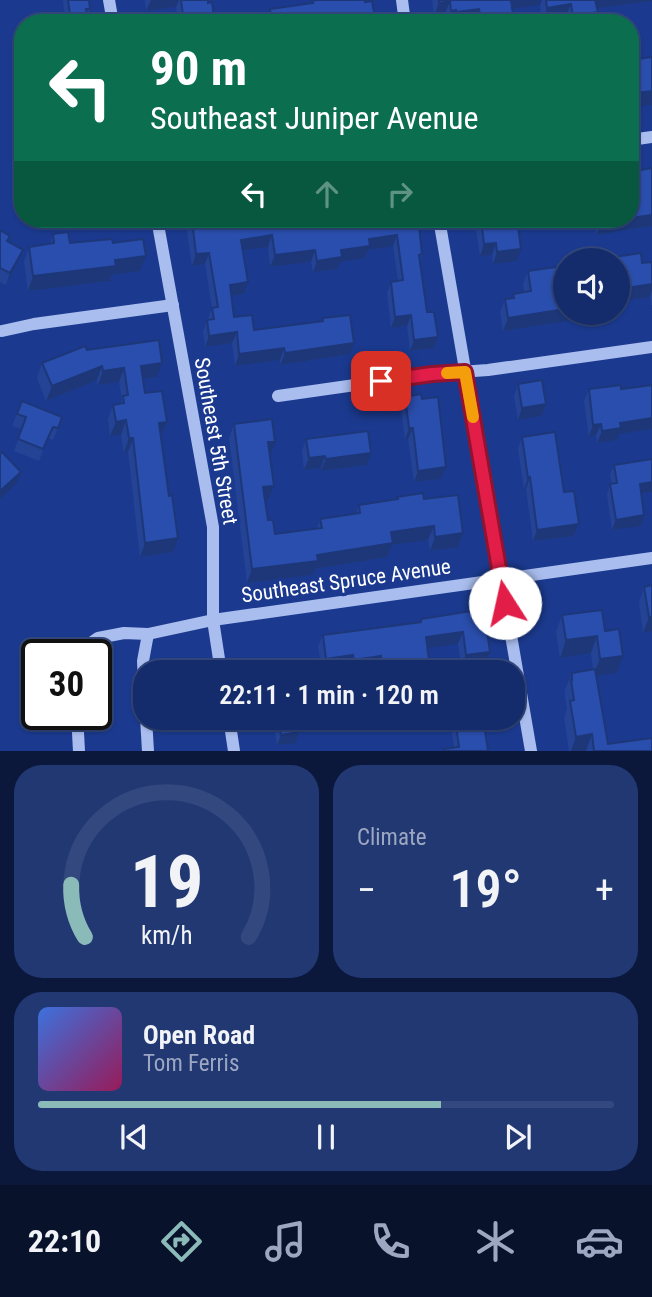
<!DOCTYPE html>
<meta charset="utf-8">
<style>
body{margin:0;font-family:"Roboto Condensed",sans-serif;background:#213873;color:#f1f3f6;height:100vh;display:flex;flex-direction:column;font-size:26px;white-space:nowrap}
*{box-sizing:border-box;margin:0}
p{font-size:23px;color:#9da7c1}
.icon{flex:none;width:38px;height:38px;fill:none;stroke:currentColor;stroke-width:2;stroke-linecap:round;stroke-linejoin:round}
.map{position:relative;height:751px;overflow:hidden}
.sheet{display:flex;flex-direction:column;gap:14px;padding:14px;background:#0b183b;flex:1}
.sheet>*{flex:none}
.banner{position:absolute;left:14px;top:14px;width:625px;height:214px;border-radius:28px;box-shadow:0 2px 5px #0004,0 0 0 2px #33487e;background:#0b6e4f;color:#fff;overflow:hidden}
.controls{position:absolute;left:553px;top:248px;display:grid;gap:14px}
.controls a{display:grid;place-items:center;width:77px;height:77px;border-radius:50%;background:#142c6b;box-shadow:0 2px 5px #0004,0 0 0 2px #33487e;font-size:35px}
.speed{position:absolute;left:21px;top:639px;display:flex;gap:14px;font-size:35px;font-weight:700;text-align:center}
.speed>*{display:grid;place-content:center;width:91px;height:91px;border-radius:50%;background:#142c6b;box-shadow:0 2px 5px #0004,0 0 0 2px #33487e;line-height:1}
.speed .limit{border:4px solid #111;border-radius:10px;background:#fff;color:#111}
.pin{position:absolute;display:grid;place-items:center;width:60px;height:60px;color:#fff;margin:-30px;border-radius:14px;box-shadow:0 4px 10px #0006}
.me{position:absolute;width:77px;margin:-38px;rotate:350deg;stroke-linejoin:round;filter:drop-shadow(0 0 5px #0008)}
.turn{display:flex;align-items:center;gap:24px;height:147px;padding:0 21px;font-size:32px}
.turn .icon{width:91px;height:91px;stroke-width:2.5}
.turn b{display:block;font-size:49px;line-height:60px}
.lanes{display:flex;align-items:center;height:66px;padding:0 21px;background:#0003;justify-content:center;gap:35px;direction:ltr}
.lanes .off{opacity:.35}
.big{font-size:52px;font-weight:600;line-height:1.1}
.sheet .tile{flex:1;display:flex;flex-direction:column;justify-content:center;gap:10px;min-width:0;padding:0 24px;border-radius:28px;background:#213873}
.sheet .dial{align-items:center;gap:0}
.dial svg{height:182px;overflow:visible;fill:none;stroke:#33487e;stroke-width:7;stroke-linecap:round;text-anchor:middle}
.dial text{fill:#f1f3f6;stroke:none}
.song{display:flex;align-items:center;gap:21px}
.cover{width:84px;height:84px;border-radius:10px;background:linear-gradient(135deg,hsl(220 70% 55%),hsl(330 70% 35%))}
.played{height:7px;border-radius:4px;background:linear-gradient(90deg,#8bbbb9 70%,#33487e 70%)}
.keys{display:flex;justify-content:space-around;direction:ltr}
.heat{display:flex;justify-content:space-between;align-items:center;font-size:38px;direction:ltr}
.sheet .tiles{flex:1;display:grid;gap:14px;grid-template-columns:1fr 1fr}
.tile:last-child{grid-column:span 2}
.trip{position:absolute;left:133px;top:660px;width:392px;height:70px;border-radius:28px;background:#142c6b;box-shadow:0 2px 5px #0004,0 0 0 2px #33487e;font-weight:600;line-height:70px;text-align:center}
.dock{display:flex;height:112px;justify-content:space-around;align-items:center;background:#08122b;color:#9da7c1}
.dock .icon{width:49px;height:49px}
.dock .on{color:#8bbbb9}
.dock b{font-size:32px;color:#f1f3f6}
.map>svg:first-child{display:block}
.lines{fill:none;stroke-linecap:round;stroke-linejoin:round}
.minor{stroke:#a9bdee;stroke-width:12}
.wall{fill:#244395}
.shaded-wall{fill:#1d3779}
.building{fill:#2a4ead;stroke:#1d3779;stroke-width:2}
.route-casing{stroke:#92132f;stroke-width:18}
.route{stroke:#e11d48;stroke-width:12}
.slow{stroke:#f59e0b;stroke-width:12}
.labels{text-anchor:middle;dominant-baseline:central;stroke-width:7;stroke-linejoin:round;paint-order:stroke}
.street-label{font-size:21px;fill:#fff;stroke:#1b3a8f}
</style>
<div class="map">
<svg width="652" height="751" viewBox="0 0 652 751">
<rect width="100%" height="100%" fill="#1b3a8f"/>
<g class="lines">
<!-- minor -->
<g class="minor">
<path d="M109 0 113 23"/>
<path d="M402 0 405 23"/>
<path d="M630 140 652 137"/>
<path d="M157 219 213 527V620L221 672"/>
<path d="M439 219 531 751"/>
<path d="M2 331 34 324 173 305"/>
<path d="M278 396 432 374 488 370 652 347"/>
<path d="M80 654 84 648 98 638 124 633 148 634 213 620 652 558"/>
<path d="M145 705 143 661 148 634"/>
<path d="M77 714 79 751"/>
<path d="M146 718 148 751"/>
<path d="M229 718 234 751"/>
</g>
</g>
<!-- wall -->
<g class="wall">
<path d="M63 0H89L90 9 87 16 88 23 65 22Z"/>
<path d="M145 0H208L215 23H178L176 7 146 11Z"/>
<path d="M432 0H652V1L597 8 598 12 594 23H567L566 17 542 21 540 5 512 9 513 14 510 23H446L445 14 434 16Z"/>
<path d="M312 1 376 23H243L266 19 270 9 312 3Z"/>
<path d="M652 168V226L596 235 593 219H630Z"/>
<path d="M480 219H517V261L493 264 492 255 480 256 476 230Z"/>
<path d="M192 220 216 224 324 220 412 227 422 254 420 260 427 312 438 337 434 348 410 351 407 326 391 328 387 293 391 282 398 281 393 246 368 250 365 258 340 262 338 269 313 272 311 262 270 267 268 247 242 250 244 294 231 296 234 317 254 330 322 321 323 318 350 354 280 365V360L235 366 232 343 205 347 203 331 212 308 205 264 192 266 187 231Z"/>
<path d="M0 230 8 242 18 261 6 285 0 282Z"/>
<path d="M53 234 70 243H113L140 271 112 275 110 281 28 291 24 262 29 247 50 244Z"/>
<path d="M608 258 642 263 652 262V305H651L650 297 618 302V261H607Z"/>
<path d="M528 271 565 313H583L581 319 503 331 500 312 505 299 511 298 513 294 524 292 523 284Z"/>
<path d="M87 350 157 377 143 379 145 393 161 436 173 552 140 557 128 452 124 453 121 435 110 436 108 419 113 405 120 404 122 400 119 382 98 385 97 380 46 401 37 378 42 363Z"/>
<path d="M518 384 542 416 518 420 514 396Z"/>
<path d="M652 385V429L619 434 617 440 597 443 596 435 589 437 584 401 589 389H621Z"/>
<path d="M405 397 422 399 446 467 441 479 414 482 408 439 405 440 401 408Z"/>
<path d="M22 401 62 417 53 440 48 438 39 461 14 451 22 429 12 426Z"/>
<path d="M234 424 268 500H265L268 520 275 534 317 529 320 519 356 514 359 505 396 500 397 497 424 499 463 533 458 547 430 551 428 540 392 545 387 557 315 569 313 575 247 583 229 438Z"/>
<path d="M522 437 564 492 579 524 574 536 533 541 526 489H524L518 449Z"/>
<path d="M306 439 367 465 321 471V468L304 470 302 451Z"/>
<path d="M614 465 652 492 641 494V526L612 530 607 495 610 484H612L610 475Z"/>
<path d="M644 587 652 631 643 633 639 602Z"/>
<path d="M484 609 490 652 486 663 461 666 458 644 427 648 429 660 425 671 377 672V668L350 671 349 667 322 671 318 646 323 635 420 622 421 619Z"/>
<path d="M562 615 605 631 623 656 617 673 596 675 608 744 652 751H569L564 718 567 709 565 697V690L572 673 593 670 591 653 560 658 556 632Z"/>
<path d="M273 718H297L299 732 296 743 277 745Z"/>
<path d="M443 718H483L488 751H443L444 749 454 747 451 727 444 728Z"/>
</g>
<!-- shaded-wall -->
<g class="shaded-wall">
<path d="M151 0H179L176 7 146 11Z"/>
<path d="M509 0H542L540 5 505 10Z"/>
<path d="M593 0H652V1L590 9Z"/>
<path d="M450 1 445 14 434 16 439 3Z"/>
<path d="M571 4 566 17 542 21 547 8Z"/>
<path d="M479 9 474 22 452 23 456 12Z"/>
<path d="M456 10 451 23H447L451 11Z"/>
<path d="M598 12 594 23H570L573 16Z"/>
<path d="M513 14 510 23H479L481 19Z"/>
<path d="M652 91V105L630 108V94Z"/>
<path d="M652 215V226L596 235 601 223Z"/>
<path d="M272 235 268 247 236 251 241 240Z"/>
<path d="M397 235 393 246 368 250 365 258 340 262 338 269 313 272 317 261 369 239Z"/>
<path d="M496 243 492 255 480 256 484 244Z"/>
<path d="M521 249 517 261 493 264 497 252Z"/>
<path d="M23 250 18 261 6 285 10 273Z"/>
<path d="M315 250 311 262 270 267 275 255Z"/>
<path d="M209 253 205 264 192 266 196 254Z"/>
<path d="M146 256 140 271 112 275 110 281 28 291 33 276 115 260Z"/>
<path d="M248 282 244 294 226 297 230 285Z"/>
<path d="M652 284V290L650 297 618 302V296L620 289Z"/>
<path d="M565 309V313H583L581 319 503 331 508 318Z"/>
<path d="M411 315 407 326 391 328 395 317Z"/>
<path d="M237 332 232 343 205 347 209 336Z"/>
<path d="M438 337 434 348 410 351 414 340Z"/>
<path d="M354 343 350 354 280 365 285 353Z"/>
<path d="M284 348 280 360 235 366 239 354Z"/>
<path d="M162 363 157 377 136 380 141 366Z"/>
<path d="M102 366 97 380 46 401 52 386Z"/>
<path d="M124 368 119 382 98 385 103 371Z"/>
<path d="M546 404 542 416 518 420 522 408Z"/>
<path d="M652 418V429L619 434 617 440 597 443 602 431 620 423Z"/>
<path d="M126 420 121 435 110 436 116 422Z"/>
<path d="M167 422 161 436 159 423Z"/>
<path d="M601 424 596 435 589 437 593 425Z"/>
<path d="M409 428H413L408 439 405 440Z"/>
<path d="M129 438H133L128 452 124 453Z"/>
<path d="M268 442H275L270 456Z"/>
<path d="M371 453 367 465 321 471 326 459Z"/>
<path d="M325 456 321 468 304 470 309 458Z"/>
<path d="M446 467 441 479 414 482 418 471Z"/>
<path d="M21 472 16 484 0 499V491Z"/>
<path d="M530 477 526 489H524L528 478Z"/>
<path d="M652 482V492L636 494 640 484Z"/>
<path d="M274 486 268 500 258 501 263 487Z"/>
<path d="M644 515 641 526 612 530 616 520Z"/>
<path d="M579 524 574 536 533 541 537 530Z"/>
<path d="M434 526 428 540 392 545 387 557 315 569 313 575 247 583 252 569 317 555 391 532Z"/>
<path d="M463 533 458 547 430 551 435 537Z"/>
<path d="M178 538 173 552 140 557 145 543Z"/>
<path d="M649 617H652V631L643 633Z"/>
<path d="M463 632 458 644 422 649 426 637Z"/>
<path d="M597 636 591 653 560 658 566 640Z"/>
<path d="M490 652 486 663 461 666 466 655Z"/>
<path d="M353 655 349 667 322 671 326 659Z"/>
<path d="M381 656 377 668 350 671 354 660Z"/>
<path d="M623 656 617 673 593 676 600 659Z"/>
<path d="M429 660 425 671 380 672 382 666Z"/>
<path d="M448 718H454L451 727 444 728Z"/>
<path d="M299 732 296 743 277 745 281 735Z"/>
<path d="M592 734 586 751H571L576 737Z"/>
</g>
<!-- building -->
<g class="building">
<path d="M68 0H89L90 9H86L88 23H58L71 21Z"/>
<path d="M181 0H208V3L212 2 215 23H184Z"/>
<path d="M317 0H365V2L372 1 376 23H218L242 19 243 23 271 19 270 9 313 3 312 1Z"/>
<path d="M439 0H511L513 14 481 19 479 9 456 12V10L451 11 450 1 439 3Z"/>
<path d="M546 0H595L598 12 573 16 571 4 547 8Z"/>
<path d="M652 57V91L630 94V60Z"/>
<path d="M652 168V215L630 218V172Z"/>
<path d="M200 219H215L216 224 250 219V222L277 219H411L412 227 419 226 422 254 419 255 427 312H434L438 337 414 340 411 315 395 317 391 282 403 280 397 235 369 239 370 246 341 250 342 257 317 261 315 250 275 255 272 235 241 240 248 282 230 285 234 317 252 315 254 330 323 321V318L350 315 354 343 285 353 284 348 239 354 237 332 209 336 207 320 214 319 212 308 218 307 209 253 196 254 192 220Z"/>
<path d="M481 219H517L521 249 497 252 496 243 484 244Z"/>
<path d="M600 219H627L601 223Z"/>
<path d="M0 230 10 236 7 241 23 250 10 273 0 268Z"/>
<path d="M68 232 70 243 112 239 113 243 143 239 146 256 115 260 116 266 33 276 29 247 54 243 53 234Z"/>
<path d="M641 253 642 263 652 262V284L620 289V286L618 287V261H609L608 258Z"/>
<path d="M556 267 557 274 565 272V309L508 318 505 299 514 298 513 294 531 291 528 271Z"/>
<path d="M159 340 162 363 141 366 145 393 162 391 167 422 159 423 169 496 172 495 178 538 145 543 133 438H129L126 420 116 422 113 405 124 403 123 396 128 395 124 368 103 371 102 366 52 386 42 363 85 346 87 350Z"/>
<path d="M542 380 546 404 522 408 518 384Z"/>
<path d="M621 385V389L652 385V418L620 423 621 428 602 431 601 424 593 425 589 389Z"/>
<path d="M421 394 422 399 438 397 446 467 418 471 413 428H409L405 397Z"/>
<path d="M22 401 62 417 58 428 53 427 43 449 18 439 26 417 17 414Z"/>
<path d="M272 419 275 442H268L274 486 263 487 268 520H273L275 534 322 528 320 519 360 513 359 505 398 499 397 497 423 493 424 499 458 495 463 533 435 537 434 526 391 532 393 543 317 555 318 561 252 569 234 424Z"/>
<path d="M368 431 371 453 326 459 325 456 309 458 306 439Z"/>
<path d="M555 432 564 492 574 491 579 524 537 530 530 477 528 478 522 437Z"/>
<path d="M2 452 21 472 0 491V454Z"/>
<path d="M652 459V482L640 484 644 515 616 520 610 484 617 483 614 465Z"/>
<path d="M652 585V617H649L644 587Z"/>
<path d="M484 609 490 652 466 655 463 632 426 637 429 660 382 666 381 656 354 660 353 655 326 659 323 635 421 622V619Z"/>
<path d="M602 610 605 631 619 629 623 656 600 659 597 636 566 640 562 615Z"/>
<path d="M595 669 608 744 652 738V751H594L592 734 576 737 570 701 574 700 571 680H572V673Z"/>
<path d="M278 718H297L299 732 281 735Z"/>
<path d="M455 718H483L488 751H444V749L459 747Z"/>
</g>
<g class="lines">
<!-- route casing -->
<g class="route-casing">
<path id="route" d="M381 381 432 374 465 372 505 603"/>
</g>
<!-- route -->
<use href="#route" class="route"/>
<!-- slow -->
<path class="slow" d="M447 373 465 372 473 417"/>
</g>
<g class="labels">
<!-- street labels -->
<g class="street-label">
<text transform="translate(216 441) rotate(80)">Southeast 5th Street</text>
<text transform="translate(346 581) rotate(-8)">Southeast Spruce Avenue</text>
</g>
</g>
</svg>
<div class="controls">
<a><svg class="icon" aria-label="sound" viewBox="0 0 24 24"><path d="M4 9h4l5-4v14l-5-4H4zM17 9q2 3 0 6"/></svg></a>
</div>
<div class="speed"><div class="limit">30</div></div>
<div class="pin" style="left:381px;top:381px;background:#d93025"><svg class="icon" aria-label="arrive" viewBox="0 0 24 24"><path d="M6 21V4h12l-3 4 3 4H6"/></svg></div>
<svg class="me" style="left:505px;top:603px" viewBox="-20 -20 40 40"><circle r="19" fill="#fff"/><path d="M0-13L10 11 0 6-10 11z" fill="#e11d48"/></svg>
<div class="trip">22:11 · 1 min · 120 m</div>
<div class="banner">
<div class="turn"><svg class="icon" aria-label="left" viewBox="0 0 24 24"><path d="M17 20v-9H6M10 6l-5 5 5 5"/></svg><div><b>90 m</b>Southeast Juniper Avenue</div></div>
<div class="lanes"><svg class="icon" aria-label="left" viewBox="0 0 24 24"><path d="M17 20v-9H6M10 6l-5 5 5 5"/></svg><svg class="icon off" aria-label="ahead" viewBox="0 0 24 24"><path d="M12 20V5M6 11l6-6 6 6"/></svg><svg class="icon off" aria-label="right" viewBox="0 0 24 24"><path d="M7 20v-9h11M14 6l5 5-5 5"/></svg></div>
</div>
</div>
<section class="sheet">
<div class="tiles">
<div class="tile dial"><svg viewBox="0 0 100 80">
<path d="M14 69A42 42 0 1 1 86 69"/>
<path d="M14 69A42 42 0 0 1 8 46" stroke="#8bbbb9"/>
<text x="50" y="56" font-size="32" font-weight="700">19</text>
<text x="50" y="72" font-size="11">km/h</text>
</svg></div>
<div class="tile"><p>Climate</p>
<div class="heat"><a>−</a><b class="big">19°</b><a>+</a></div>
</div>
<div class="tile">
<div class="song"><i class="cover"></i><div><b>Open Road</b><p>Tom Ferris</p></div></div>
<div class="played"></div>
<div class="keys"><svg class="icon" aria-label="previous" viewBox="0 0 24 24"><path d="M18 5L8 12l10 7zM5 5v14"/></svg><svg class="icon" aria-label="pause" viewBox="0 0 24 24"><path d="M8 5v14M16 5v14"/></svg><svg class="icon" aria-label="next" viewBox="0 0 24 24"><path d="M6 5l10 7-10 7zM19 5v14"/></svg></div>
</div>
</div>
</section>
<nav class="dock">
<b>22:10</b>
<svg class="icon on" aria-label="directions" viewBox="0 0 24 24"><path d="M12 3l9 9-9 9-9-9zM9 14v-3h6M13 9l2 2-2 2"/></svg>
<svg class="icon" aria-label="music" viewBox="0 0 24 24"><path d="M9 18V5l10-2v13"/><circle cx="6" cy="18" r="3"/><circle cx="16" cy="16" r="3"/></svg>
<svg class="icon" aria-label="phone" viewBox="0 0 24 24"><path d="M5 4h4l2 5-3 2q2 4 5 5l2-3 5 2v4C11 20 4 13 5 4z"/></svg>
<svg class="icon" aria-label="climate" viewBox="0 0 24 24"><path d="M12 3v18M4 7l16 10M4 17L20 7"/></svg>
<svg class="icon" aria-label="car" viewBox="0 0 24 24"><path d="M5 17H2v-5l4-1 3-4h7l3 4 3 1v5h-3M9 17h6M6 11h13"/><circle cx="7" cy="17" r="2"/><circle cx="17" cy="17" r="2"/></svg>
</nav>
